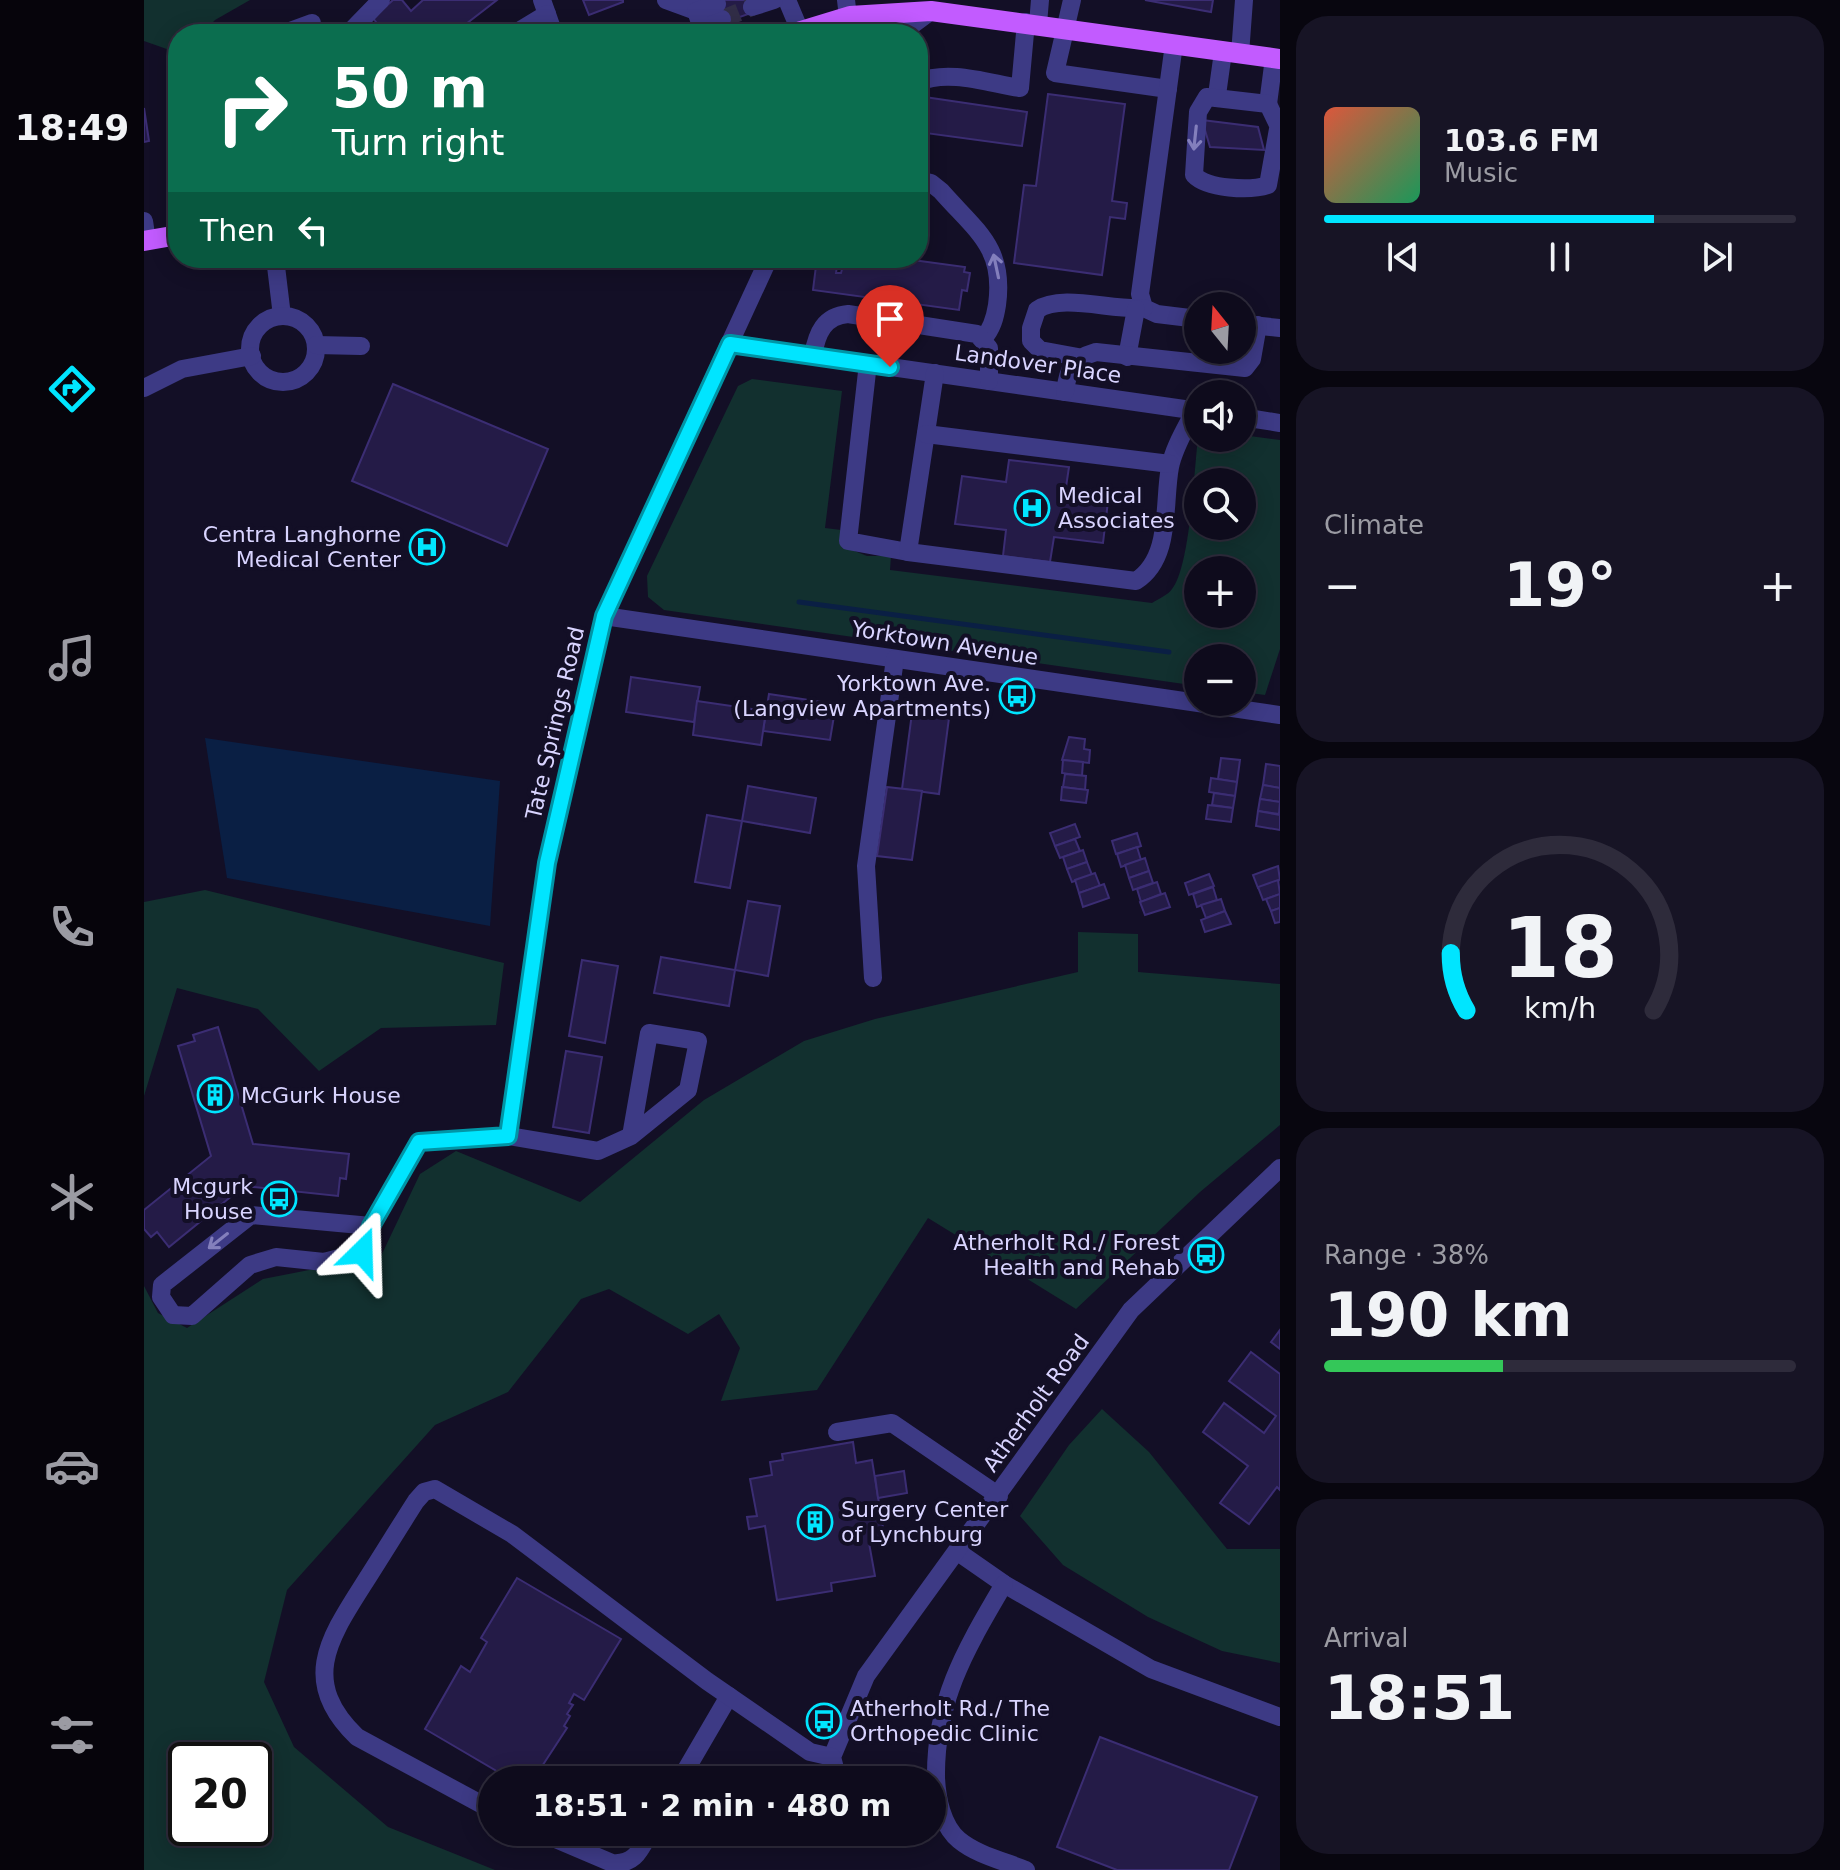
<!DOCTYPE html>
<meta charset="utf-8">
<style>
body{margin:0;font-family:"DejaVu Sans",sans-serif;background:#171425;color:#f1f3f6;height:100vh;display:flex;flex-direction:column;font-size:30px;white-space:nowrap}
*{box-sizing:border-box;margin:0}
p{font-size:26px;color:#9b9ba3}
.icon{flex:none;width:44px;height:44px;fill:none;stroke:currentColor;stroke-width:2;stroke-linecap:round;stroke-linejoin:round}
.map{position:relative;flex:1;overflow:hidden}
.side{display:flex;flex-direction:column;gap:16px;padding:16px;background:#08060f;width:560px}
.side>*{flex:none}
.guide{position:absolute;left:24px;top:24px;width:760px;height:244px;border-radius:32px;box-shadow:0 4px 20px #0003,0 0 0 2px #2e2b3b;background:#0b6e4f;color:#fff;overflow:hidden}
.needle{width:52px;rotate:342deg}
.fabs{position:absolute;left:1040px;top:292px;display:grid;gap:16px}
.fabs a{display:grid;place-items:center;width:72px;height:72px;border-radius:50%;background:#0e0b1c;box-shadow:0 4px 20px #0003,0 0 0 2px #2e2b3b;font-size:40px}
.speed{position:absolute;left:24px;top:1742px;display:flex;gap:16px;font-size:40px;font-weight:700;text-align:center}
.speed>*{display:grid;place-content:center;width:104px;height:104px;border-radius:50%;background:#0e0b1c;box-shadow:0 4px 20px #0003,0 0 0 2px #2e2b3b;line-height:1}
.speed .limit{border:4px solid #111;border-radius:12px;background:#fff;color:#111}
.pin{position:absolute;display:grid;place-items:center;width:68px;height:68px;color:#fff;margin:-82px -34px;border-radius:50% 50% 50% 0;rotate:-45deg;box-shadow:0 0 8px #0007}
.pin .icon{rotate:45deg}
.me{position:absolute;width:88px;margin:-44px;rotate:22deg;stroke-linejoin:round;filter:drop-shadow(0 0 6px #0008)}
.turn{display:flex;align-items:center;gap:28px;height:168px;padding:0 32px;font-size:36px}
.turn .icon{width:104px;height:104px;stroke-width:2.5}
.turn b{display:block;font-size:56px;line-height:68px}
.then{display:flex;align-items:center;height:76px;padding:0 32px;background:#0003;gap:16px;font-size:30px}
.big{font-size:60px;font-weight:800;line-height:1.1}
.side .widget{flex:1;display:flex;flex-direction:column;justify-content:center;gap:12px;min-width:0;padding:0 28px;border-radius:32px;background:#171425}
.side .dial{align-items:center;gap:0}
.dial svg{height:208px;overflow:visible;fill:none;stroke:#2e2b3b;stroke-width:7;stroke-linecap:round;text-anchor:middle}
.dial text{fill:#f1f3f6;stroke:none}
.song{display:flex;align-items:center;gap:24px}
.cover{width:96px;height:96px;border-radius:12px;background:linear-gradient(135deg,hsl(10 70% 55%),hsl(150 70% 35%))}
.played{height:8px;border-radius:4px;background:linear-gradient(90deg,#00e5ff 70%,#2e2b3b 70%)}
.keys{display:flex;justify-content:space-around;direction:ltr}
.heat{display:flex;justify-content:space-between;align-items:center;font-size:44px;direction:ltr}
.charge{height:12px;border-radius:6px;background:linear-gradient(90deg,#34c759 38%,#2e2b3b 0)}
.trip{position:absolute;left:334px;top:1766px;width:468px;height:80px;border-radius:40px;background:#0e0b1c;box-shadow:0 4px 20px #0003,0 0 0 2px #2e2b3b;font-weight:800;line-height:80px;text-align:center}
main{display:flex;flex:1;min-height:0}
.tabs{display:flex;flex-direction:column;width:144px;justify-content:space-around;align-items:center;background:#06040b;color:#9b9ba3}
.tabs .icon{width:56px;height:56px}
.tabs .on{color:#00e5ff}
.tabs b{font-size:36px;color:#f1f3f6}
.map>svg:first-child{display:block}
.green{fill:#12302f;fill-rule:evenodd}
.water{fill:#0a1f44}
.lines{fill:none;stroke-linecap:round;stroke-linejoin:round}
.stream{stroke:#0a1f44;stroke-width:5}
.building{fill:#241b47;stroke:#3b2d73;stroke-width:2}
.minor-tunnel{stroke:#312d47;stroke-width:18;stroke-dasharray:18 9;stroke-linecap:butt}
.minor{stroke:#3d3a85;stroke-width:18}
.major{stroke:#c25bff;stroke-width:20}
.oneway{stroke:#837fbc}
.route-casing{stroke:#0095a6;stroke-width:20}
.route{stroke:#00e5ff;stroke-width:14}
.labels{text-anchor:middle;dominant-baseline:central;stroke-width:8;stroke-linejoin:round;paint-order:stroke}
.street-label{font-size:22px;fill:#d9d4ff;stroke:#130f26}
.poi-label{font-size:22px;fill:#d9d4ff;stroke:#130f26;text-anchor:start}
</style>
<main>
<nav class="tabs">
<b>18:49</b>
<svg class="icon on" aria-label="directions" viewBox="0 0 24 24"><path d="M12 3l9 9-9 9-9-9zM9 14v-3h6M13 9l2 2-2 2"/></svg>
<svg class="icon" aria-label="music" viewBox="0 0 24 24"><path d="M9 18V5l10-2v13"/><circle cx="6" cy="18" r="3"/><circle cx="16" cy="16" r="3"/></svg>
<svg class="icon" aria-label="phone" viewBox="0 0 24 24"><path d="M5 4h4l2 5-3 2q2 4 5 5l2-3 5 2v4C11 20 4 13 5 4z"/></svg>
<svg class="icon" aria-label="climate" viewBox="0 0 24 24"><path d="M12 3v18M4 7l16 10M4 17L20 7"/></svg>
<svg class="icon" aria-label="car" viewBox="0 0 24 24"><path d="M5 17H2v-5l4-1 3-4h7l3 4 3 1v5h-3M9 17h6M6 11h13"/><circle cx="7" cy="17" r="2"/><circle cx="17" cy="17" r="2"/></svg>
<svg class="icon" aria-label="filters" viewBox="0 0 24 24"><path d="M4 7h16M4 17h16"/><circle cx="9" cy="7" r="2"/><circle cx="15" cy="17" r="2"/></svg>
</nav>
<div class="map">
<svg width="1136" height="1870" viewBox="0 0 1136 1870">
<rect width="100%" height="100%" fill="#130f26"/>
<!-- green -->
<g class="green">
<path d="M0 0H106L71 20 57 34H34V53L0 41Z"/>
<path d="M608 379 698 391 681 528 697 530 703 548 723 556H747L746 570 1008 603C1014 599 1024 595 1028 589 1046 567 1050 471 1054 438H1098V435L1136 440V649L1121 695 1098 692V658H1054V686L520 610 504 597 503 576 594 386ZM1054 482H1098V526H1054ZM1054 570H1098V614H1054Z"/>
<path d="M61 890 360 963 352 1025 237 1028 175 1071 114 1009 33 988 0 1096V902Z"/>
<path d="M934 932 994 934V972L1136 984V1125L1056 1192 932 1309 784 1218 673 1390 577 1401 596 1348 575 1314 544 1334 465 1289 437 1299 364 1392 291 1425 143 1590 120 1682 150 1747 244 1827 351 1870H0V1286L14 1313 43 1328 119 1279 237 1256 276 1174 312 1151 436 1202 560 1100 660 1041 731 1019 934 972ZM42 1760H110V1828H42Z"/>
<path d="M958 1409 1005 1452 1083 1549H1136V1663L1078 1651 1004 1617 919 1565 876 1516 925 1445Z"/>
</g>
<!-- water -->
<path class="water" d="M61 738 356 781 346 926 83 878Z"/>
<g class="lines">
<!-- stream -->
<path class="stream" d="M655 602 1025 652"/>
</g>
<!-- building -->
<g class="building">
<path d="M249 0H258L267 11 279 0H353L309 34H241L229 18Z"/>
<path d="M439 0H479V2L445 15Z"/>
<path d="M571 0H605L610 12 579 23Z"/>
<path d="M1001 0H1069L1067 12Z"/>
<path d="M904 94 981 104 968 201 983 203 981 219 966 217 958 275 870 263 880 185 892 186Z"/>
<path d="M774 96 883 112 878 146 774 132Z"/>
<path d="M0 108 5 141 0 142Z"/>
<path d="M1058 120 1114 127 1120 150 1066 147Z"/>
<path d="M673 258H694L692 273H697L701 258H754L821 267 820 272 826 273 823 291 818 290 815 310 669 290Z"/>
<path d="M249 384 404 449 363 546 208 481Z"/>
<path d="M865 460 925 467 922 487 965 493 959 543 910 537 906 562 859 556 862 530 811 524 818 476 862 482Z"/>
<path d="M487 677 556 687 550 722 482 712Z"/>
<path d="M625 694 692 704 686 740 619 731Z"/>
<path d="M553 701 622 711 617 745 549 735Z"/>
<path d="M768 713 805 718 795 794 758 789Z"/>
<path d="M925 737 941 739 940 749 946 750 945 763 918 760Z"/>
<path d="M1077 758 1096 760 1093 782 1074 779Z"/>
<path d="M919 760 939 762 938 776 918 773Z"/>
<path d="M1122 764 1136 766V788L1119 785Z"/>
<path d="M921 774 942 776 941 790 919 787Z"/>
<path d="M1067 778 1093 782 1091 796 1065 792Z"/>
<path d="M1119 785 1136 788V802L1116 799Z"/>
<path d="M604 786 672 798 666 833 598 821Z"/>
<path d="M743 787 778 791 768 860 733 856Z"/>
<path d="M918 787 944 790 942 803 917 800Z"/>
<path d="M1070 793 1091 796 1089 808 1068 805Z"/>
<path d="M1116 799 1136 802 1135 814 1114 811Z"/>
<path d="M1064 805 1089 808 1087 822 1062 819Z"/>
<path d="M1114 811 1136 815V830L1112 826Z"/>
<path d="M563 815 598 821 586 888 551 882Z"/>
<path d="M931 824 936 837 911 846 906 833Z"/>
<path d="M993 833 997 846 972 854 968 841Z"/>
<path d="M931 839 936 851 916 858 911 846Z"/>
<path d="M993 847 997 860 977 867 973 854Z"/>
<path d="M939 850 943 862 923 869 919 857Z"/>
<path d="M1001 858 1005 871 985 878 981 865Z"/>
<path d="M943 862 948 875 928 882 923 869Z"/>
<path d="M1134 866 1136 880 1114 888 1109 875Z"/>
<path d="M1005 871 1009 883 989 890 985 878Z"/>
<path d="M951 873 956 886 935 893 931 880Z"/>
<path d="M1065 874 1070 886 1045 895 1041 883Z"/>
<path d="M1134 880 1136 894 1119 900 1114 887Z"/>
<path d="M1013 882 1017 894 997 902 993 889Z"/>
<path d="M960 884 965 898 939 907 935 893Z"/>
<path d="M1069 887 1073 900 1053 907 1049 894Z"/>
<path d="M1021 893 1026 907 1001 915 996 902Z"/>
<path d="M1136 894V908L1127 911 1122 899Z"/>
<path d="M1077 899 1081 911 1062 918 1057 905Z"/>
<path d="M604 901 636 906 624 976 591 970Z"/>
<path d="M1136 908V922L1131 923 1127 911Z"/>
<path d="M1081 911 1087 924 1061 932 1057 920Z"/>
<path d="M517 957 591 970 585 1006 510 993Z"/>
<path d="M438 960 474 966 461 1043 425 1036Z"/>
<path d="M74 1027 109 1144 205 1154 202 1179 196 1178 194 1196 100 1186 25 1247 13 1232 7 1237 0 1229V1210L67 1156 34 1046 51 1041 49 1035Z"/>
<path d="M422 1051 458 1057 445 1133 409 1127Z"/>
<path d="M1136 1330V1349L1127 1342Z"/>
<path d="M1107 1352 1136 1374V1490L1133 1487 1105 1524 1076 1503 1104 1466 1059 1432 1080 1403 1120 1433 1132 1416 1085 1381Z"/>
<path d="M709 1442 712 1463 728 1460 741 1540 725 1543 731 1576 687 1583 688 1591 633 1600 621 1526 605 1529 603 1517 613 1516 606 1479 628 1475 626 1462 639 1460 638 1454Z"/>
<path d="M760 1471 763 1493 734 1498 731 1476Z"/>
<path d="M373 1578 477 1639 440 1700 430 1694 425 1703 429 1705 423 1714 426 1716 420 1726 423 1728 389 1780H368L281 1729 317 1666 326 1672 343 1642 337 1638Z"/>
<path d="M956 1737 1113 1797 1085 1870H973L913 1847Z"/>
</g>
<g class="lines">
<!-- minor-tunnel -->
<path class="minor-tunnel" d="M578 19 608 7"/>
<!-- minor -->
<g class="minor">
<path d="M398 0 410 34"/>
<path d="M522 0 552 11 551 2"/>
<path d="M643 0 656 31"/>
<path d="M702 0 706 34"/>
<path d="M928 0 911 73 1024 89"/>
<path d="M608 7 630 0"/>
<path d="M894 24 896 0"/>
<path d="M557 26 578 19"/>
<path d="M138 34 168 23"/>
<path d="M204 34 237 0"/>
<path d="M370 34 403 14"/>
<path d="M560 34 552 11 573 4"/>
<path d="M756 34 787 11"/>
<path d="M1030 44 996 294 1000 308 1013 314 1054 319"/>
<path d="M1096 54 1100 0"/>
<path d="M774 82C805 69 844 83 876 88L882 22"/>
<path d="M1073 95 1079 52"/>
<path d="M1124 104 1130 58"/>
<path d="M1134 129 1124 185C1106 191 1063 189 1050 175L1054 112 1063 97 1124 104 1136 129"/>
<path d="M774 180 787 183 797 191C832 231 861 247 853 305 851 318 848 329 839 339"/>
<path d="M0 221 3 241"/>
<path d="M131 258 138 316"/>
<circle cx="139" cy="349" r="33"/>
<path d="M1098 324 1136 328"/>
<path d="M586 344 1054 411"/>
<path d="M172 345 217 346"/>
<path d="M669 355C673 333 680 316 704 314L833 334 845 348V381"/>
<path d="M934 357 896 350 887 341V328L893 310C918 293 968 311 1000 308"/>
<path d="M983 357 992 309"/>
<path d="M724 363 704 541 764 552"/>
<path d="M791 373 764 552 992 581C1028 558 1019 504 1026 467 1030 447 1042 428 1051 410"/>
<path d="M0 388 38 369 108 356"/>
<path d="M921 392C924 368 928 359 952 352L1101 368 1108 359 1114 325"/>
<path d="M1098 417 1136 423"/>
<path d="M782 434 1026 464"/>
<path d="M460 616 1136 715"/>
<path d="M729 978 722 866 751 659"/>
<path d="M364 1136 403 863 460 616 625 258"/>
<path d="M227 1226 107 1215 18 1285 17 1297 29 1315 48 1316 106 1265 132 1257 180 1262 218 1252 227 1226 275 1142 364 1136 454 1151 487 1136 544 1090 554 1041 505 1033 487 1136"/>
<path d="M693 1432 748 1423 855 1496"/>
<path d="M814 1552 860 1584 1007 1669 1136 1717"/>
<path d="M860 1584C822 1649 791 1699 792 1778 793 1798 798 1826 815 1840 833 1855 860 1861 882 1870"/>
<path d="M536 1780 585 1696"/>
<path d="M694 1780 688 1757 722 1676 987 1310 1136 1168"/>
<path d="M348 1810 213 1737C156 1682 184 1640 219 1585 237 1557 254 1529 272 1501L280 1492 291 1489 368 1534 563 1681 666 1752 688 1757"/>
<path d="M395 1832 468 1863C491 1865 496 1850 506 1832"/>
</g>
<!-- major -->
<g class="major">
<path d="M647 34 706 16 787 11 1136 59"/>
<path d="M0 241 34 235"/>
</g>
</g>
<!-- one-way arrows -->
<defs><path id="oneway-shaft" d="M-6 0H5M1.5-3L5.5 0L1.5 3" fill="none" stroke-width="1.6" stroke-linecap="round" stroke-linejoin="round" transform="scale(2)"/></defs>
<g class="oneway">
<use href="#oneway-shaft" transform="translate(1051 138) rotate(96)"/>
<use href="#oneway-shaft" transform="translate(852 266) rotate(-102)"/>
<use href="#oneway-shaft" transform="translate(74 1241) rotate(142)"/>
</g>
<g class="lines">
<!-- route casing -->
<g class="route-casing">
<path id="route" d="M218 1252 227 1226 275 1142 364 1136 403 863 460 616 586 344 746 367"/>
</g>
<!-- route -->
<use href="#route" class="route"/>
</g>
<!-- icons -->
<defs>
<g id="hospital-ring" transform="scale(1.8)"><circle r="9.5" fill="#130f26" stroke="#00e5ff" stroke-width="1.5"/><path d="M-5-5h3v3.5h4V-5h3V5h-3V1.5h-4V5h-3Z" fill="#00e5ff"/></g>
<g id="bus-ring" transform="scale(1.8)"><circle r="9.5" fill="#130f26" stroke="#00e5ff" stroke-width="1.5"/><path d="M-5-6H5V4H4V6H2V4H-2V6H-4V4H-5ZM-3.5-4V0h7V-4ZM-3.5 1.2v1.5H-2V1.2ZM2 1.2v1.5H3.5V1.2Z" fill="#00e5ff"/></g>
<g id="building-ring" transform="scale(1.8)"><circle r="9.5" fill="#130f26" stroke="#00e5ff" stroke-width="1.5"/><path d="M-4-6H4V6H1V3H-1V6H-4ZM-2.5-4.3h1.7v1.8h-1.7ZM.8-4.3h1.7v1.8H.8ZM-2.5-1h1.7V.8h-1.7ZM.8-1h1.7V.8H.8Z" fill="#00e5ff"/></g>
</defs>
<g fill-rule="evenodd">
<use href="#hospital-ring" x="888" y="508"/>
<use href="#hospital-ring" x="283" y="547"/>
<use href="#bus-ring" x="873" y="696"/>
<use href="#building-ring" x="71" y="1095"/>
<use href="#bus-ring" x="135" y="1199"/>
<use href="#bus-ring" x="1062" y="1255"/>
<use href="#building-ring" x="671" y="1522"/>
<use href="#bus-ring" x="680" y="1721"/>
</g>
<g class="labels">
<!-- street labels -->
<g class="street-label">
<text transform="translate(894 364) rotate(8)">Landover Place</text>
<text transform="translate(801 643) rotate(9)">Yorktown Avenue</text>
<text transform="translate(411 723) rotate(-77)">Tate Springs Road</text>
<text transform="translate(892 1403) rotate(-54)">Atherholt Road</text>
</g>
<!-- poi labels -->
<g class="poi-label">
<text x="914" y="495">Medical<tspan x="914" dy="25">Associates</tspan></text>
<text x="257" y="534" text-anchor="end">Centra Langhorne<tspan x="257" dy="25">Medical Center</tspan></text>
<text x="847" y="683" text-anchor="end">Yorktown Ave.<tspan x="847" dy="25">(Langview Apartments)</tspan></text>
<text x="97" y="1095">McGurk House</text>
<text x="109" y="1186" text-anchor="end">Mcgurk<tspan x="109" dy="25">House</tspan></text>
<text x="1036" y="1242" text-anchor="end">Atherholt Rd./ Forest<tspan x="1036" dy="25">Health and Rehab</tspan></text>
<text x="697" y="1509">Surgery Center<tspan x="697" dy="25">of Lynchburg</tspan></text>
<text x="706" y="1708">Atherholt Rd./ The<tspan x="706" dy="25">Orthopedic Clinic</tspan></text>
</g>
</g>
</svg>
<div class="fabs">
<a><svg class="needle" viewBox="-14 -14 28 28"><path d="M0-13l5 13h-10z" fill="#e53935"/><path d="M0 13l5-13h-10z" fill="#9b9ba3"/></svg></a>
<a><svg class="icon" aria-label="sound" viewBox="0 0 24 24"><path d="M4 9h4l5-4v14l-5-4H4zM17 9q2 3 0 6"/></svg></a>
<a><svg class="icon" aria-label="search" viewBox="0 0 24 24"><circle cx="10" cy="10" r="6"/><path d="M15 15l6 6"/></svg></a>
<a>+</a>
<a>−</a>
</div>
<div class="speed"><div class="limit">20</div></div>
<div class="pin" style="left:746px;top:367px;background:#d93025"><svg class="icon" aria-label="arrive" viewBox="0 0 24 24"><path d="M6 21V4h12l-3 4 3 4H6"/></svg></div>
<svg class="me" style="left:218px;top:1252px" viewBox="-20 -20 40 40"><path d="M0-17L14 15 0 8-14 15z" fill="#00e5ff" stroke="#fff" stroke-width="4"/></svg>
<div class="trip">18:51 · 2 min · 480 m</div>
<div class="guide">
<div class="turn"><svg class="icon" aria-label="right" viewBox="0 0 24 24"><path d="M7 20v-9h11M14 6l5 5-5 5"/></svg><div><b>50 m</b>Turn right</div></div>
<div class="then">Then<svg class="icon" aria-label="left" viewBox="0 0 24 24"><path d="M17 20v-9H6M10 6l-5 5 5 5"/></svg></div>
</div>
</div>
<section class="side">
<div class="widget">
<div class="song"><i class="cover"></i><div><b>103.6 FM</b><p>Music</p></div></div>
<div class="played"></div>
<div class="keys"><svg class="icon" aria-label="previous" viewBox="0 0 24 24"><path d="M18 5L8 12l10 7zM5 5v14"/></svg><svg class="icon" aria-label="pause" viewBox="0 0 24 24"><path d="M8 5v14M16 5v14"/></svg><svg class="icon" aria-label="next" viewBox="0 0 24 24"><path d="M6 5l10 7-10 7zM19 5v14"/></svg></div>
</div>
<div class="widget"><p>Climate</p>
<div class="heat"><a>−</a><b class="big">19°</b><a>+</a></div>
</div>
<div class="widget dial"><svg viewBox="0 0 100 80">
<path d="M14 69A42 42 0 1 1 86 69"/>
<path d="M14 69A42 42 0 0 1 8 47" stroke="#00e5ff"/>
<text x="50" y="56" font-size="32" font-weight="700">18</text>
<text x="50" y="72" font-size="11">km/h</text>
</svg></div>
<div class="widget"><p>Range · 38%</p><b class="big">190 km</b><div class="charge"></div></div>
<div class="widget"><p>Arrival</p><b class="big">18:51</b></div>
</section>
</main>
